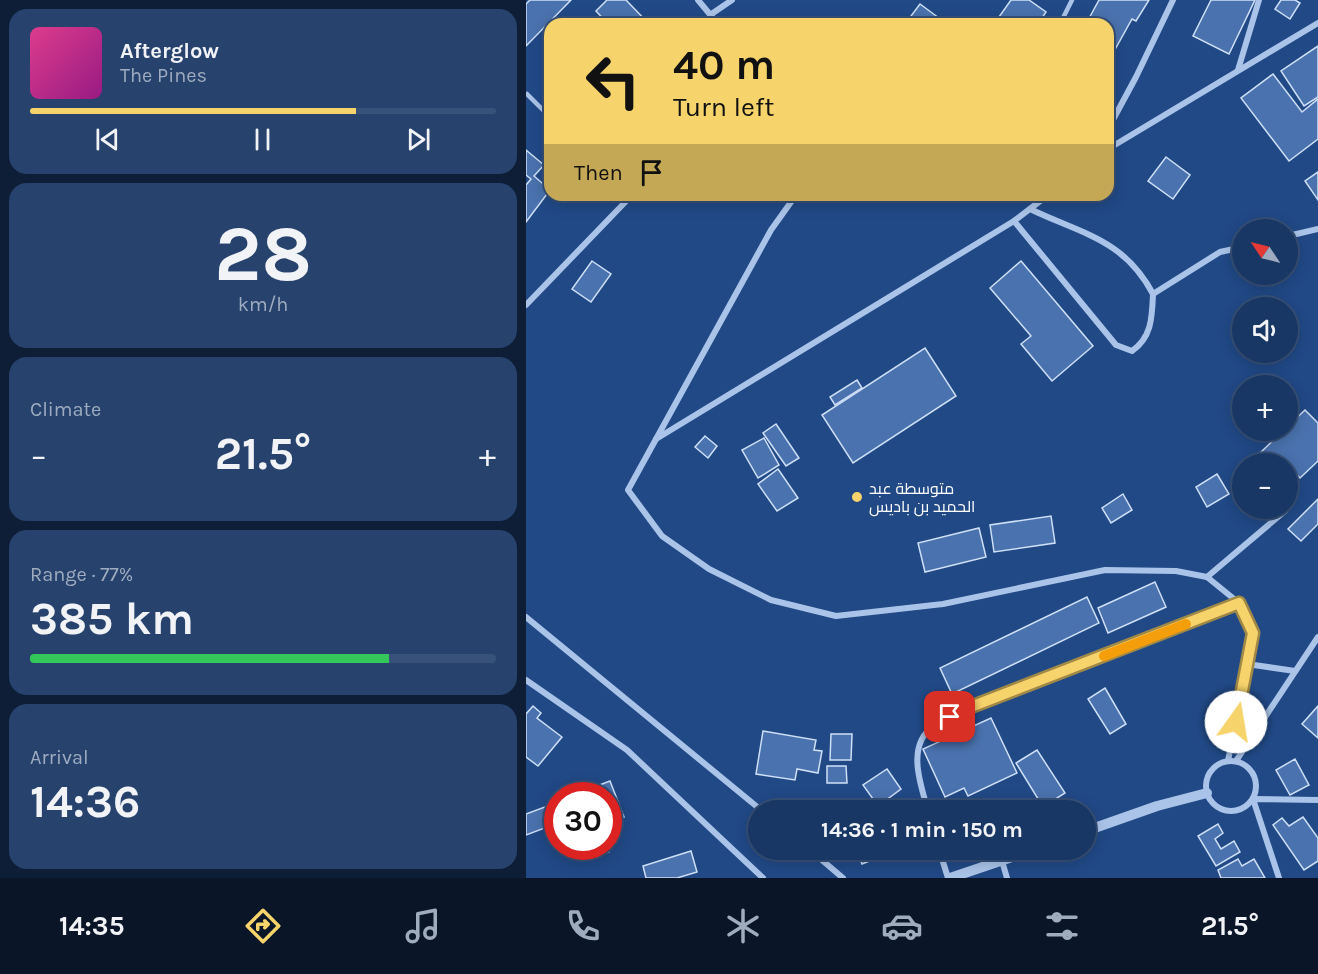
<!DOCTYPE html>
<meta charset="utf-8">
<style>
body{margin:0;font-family:Karla,Cairo,sans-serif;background:#26426d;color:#f1f3f6;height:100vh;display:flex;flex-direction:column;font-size:22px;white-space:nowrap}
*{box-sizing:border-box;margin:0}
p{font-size:20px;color:#9facbf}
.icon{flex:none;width:33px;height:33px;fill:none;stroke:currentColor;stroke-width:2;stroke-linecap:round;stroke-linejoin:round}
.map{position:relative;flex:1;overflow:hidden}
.panel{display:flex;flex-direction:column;gap:9px;padding:9px;background:#0e1e37;width:526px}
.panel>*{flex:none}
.guide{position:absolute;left:18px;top:18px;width:570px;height:183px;border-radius:18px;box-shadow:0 3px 15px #0003,0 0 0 2px #375178;background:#f6d36b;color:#111;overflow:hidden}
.needle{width:39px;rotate:305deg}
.buttons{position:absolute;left:706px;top:219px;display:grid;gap:12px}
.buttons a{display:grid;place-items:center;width:66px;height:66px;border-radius:50%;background:#193764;box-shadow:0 3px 15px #0003,0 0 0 2px #375178;font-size:30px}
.speed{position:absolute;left:18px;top:782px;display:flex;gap:12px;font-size:30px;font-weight:700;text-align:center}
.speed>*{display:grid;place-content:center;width:78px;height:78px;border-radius:50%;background:#193764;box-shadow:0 3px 15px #0003,0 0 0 2px #375178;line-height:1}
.speed .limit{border:9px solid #d22;background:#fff;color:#111}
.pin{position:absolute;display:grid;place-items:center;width:51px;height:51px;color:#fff;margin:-26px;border-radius:12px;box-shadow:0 3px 9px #0006}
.me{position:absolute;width:66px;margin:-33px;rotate:13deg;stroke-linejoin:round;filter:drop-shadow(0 0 4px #0008)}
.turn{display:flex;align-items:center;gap:21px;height:126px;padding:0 30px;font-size:27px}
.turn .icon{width:78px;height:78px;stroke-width:2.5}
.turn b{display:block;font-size:42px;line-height:51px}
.then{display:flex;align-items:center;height:57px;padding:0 30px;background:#0003;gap:12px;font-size:22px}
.big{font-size:45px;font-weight:700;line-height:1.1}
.panel .widget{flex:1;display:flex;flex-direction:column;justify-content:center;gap:9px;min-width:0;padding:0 21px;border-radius:18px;background:#26426d}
.panel .dial{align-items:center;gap:0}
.dial b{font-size:78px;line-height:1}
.song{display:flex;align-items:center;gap:18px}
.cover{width:72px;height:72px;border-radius:9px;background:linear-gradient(135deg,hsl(330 70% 55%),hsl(310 70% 35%))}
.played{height:6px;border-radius:3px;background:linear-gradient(90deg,#f6d36b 70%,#375178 70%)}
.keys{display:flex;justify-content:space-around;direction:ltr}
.heat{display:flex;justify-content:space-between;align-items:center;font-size:33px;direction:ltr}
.charge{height:9px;border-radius:4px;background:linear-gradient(90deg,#34c759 77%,#375178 0)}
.trip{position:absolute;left:222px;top:800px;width:348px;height:60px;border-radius:30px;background:#193764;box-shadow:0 3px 15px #0003,0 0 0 2px #375178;font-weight:700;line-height:60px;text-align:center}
.tab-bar{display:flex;height:96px;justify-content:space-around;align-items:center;background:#0a1628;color:#9facbf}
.tab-bar .icon{width:42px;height:42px}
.tab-bar .on{color:#f6d36b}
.tab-bar b{font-size:27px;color:#f1f3f6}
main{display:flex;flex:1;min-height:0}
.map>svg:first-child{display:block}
.building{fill:#4a72ae;stroke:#cedff7;stroke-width:1.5}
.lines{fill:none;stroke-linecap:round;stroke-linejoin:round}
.service{stroke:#aac4e9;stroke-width:4.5}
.minor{stroke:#aac4e9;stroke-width:6}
.tertiary{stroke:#aac4e9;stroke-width:10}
.route-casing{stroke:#a08946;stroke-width:15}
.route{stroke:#f6d36b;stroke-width:10}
.slow{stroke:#f59e0b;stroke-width:10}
.poi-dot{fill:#f6d36b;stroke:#214986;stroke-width:2}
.labels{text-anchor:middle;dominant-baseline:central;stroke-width:6;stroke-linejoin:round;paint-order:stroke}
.poi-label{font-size:16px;fill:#fff;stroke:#214986;text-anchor:start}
</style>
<main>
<section class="panel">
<div class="widget">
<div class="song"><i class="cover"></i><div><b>Afterglow</b><p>The Pines</p></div></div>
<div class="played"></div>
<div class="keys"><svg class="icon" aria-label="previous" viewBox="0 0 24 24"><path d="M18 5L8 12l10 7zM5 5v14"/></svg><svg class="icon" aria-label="pause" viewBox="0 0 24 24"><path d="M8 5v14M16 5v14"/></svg><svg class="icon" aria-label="next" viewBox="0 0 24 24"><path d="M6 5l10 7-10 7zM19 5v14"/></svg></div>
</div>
<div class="widget dial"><b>28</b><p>km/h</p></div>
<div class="widget"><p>Climate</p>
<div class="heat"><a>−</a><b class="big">21.5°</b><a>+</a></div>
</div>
<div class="widget"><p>Range · 77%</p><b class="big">385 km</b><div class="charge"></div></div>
<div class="widget"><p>Arrival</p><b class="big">14:36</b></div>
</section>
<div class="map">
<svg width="792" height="878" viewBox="0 0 792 878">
<rect width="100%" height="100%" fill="#214986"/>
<!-- building -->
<g class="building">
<path d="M4 0H45L0 46V4Z"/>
<path d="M81 0H100L123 24H82L70 11Z"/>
<path d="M485 0H503L520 12 512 24H468Z"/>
<path d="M573 0H623L610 21 606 19 582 62V24H560Z"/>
<path d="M685 0H729L703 54 667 36Z"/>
<path d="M755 0H769L774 3 764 19 749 9Z"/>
<path d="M394 4 421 24H379Z"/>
<path d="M792 46V97L778 106 755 71Z"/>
<path d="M747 74 776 112 792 99V139L763 161 715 98Z"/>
<path d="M0 150 18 165 8 176 24 190 0 222V185L5 179 0 175Z"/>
<path d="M640 157 664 175 647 199 622 181Z"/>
<path d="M792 172V200L779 181Z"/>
<path d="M66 261 85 274 65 302 46 289Z"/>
<path d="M495 261 567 346 526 381 495 344 505 336 464 288Z"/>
<path d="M399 348 430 396 327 463 296 415Z"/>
<path d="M331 380 336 388 309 405 304 397Z"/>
<path d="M779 410 792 423V461L774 478 753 456 746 464 735 452 758 430H762V426Z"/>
<path d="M250 424 273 458 260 466 237 433Z"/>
<path d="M179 436 191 446 182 458 169 447Z"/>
<path d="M238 438 253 465 232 478 216 450Z"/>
<path d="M252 469 272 498 251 511 232 484Z"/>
<path d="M691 474 703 494 681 507 670 487Z"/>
<path d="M597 494 606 510 585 523 576 508Z"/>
<path d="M792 499V524L775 541 762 529Z"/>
<path d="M525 516 529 543 468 552 464 525Z"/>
<path d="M453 528 460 557 399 572 392 543Z"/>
<path d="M629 582 640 607 582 633 572 608Z"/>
<path d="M561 597 573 623 426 694 414 668Z"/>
<path d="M579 688 600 724 584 734 562 699Z"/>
<path d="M7 706 15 713 11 718 36 737 12 766 0 757V714Z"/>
<path d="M792 706V738L776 724Z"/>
<path d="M465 718 491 773 442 796 438 788 419 797 397 749Z"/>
<path d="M237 731 290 740 288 750 296 751 292 773 271 769 269 780 230 774Z"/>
<path d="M305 734H326L325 760H304Z"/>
<path d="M511 750 539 793 517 807 490 763Z"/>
<path d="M769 759 783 785 764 795 750 770Z"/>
<path d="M301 766H320L321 783H301Z"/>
<path d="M361 769 375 789 352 806 337 785Z"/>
<path d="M84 781 98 817 82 822V795H65L63 789Z"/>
<path d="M32 802V823L0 835V814Z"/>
<path d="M777 817 792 838V861L778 870 747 825 756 818 763 826Z"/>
<path d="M692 824 697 833 689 839 695 849 708 841 714 852 690 866 672 836Z"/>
<path d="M65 846H81L83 852 69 857Z"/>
<path d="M330 849H365L366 852 336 864Z"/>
<path d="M165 851 171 872 151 878H120L117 866Z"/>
<path d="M712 859 716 866 728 859 739 878H695L692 870Z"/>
</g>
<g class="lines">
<!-- service -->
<g class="service">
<path d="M534 24 546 0"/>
<path d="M1 94 24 117"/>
</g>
<!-- minor -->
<g class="minor">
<path d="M172 0 192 24"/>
<path d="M187 24 184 15 206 0"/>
<path d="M712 70 733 0"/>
<path d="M582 129 610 77 647 0"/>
<path d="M582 149 792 23"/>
<path d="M270 195 245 230 102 490 136 536 183 569 245 600 310 616 417 604 579 570 650 571 681 577 713 603 727 632 702 761"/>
<path d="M504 209C556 234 598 239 627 294"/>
<path d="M488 221 590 345 606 351C626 337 626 317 627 294L694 252 717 247"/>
<path d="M762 236 792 229"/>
<path d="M0 305 106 195"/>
<path d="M130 439 488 221 522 195"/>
<path d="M681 577 759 511"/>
<path d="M0 617 235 810"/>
<path d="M721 664 769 671"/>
<path d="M0 680 101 750 237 878"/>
<circle cx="705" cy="786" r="25"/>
<path d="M710 761 792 637"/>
<path d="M402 810C394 784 380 744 408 726 418 719 431 714 442 708L713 603"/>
<path d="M283 849 317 878"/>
<path d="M413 849 422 878"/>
<path d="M476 861 481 878"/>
<path d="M753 878 727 799 792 800"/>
</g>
<!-- tertiary -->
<g class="tertiary">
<path d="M560 831 631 806 681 793"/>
<path d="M424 878 510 849"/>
</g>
</g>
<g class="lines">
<!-- route casing -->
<g class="route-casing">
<path id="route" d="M424 717 442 708 713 603 727 633 710 722"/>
</g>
<!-- route -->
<use href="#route" class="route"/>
<!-- slow -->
<path class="slow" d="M578 656 660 624"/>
</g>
<!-- markers -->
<circle class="poi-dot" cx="331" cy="497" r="6"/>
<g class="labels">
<!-- poi labels -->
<g class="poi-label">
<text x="343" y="488">متوسطة عبد<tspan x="343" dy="18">الحميد بن باديس</tspan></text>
</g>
</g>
</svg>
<div class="buttons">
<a><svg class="needle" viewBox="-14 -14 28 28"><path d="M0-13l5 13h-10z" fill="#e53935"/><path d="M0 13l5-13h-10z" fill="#9facbf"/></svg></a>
<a><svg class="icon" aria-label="sound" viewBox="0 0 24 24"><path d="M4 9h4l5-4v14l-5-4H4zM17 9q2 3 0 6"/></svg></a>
<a>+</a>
<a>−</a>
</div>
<div class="speed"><div class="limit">30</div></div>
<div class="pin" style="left:424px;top:717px;background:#d93025"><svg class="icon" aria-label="arrive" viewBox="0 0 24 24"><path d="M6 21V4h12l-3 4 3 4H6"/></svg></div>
<svg class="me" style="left:710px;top:722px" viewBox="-20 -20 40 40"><circle r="19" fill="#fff"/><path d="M0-13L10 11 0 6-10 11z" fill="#f6d36b"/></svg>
<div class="trip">14:36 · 1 min · 150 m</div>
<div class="guide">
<div class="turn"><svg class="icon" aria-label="left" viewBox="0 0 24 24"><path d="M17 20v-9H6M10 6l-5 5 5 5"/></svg><div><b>40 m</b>Turn left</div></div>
<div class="then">Then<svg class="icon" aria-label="arrive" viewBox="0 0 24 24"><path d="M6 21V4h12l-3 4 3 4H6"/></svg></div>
</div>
</div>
</main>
<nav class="tab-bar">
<b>14:35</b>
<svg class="icon on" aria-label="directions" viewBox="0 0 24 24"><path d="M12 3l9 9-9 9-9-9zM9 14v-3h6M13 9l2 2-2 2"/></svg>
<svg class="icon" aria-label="music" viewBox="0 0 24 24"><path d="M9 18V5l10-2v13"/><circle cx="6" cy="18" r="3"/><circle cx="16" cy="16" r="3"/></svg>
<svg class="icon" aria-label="phone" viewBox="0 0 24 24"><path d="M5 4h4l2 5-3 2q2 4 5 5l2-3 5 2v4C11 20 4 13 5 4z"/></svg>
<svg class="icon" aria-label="climate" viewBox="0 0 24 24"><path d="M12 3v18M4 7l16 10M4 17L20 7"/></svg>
<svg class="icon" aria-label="car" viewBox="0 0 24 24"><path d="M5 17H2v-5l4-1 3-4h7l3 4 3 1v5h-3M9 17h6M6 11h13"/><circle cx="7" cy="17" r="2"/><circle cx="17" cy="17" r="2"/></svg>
<svg class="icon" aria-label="filters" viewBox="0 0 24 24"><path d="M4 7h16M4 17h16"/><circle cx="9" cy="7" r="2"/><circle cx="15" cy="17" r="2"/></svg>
<b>21.5°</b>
</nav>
